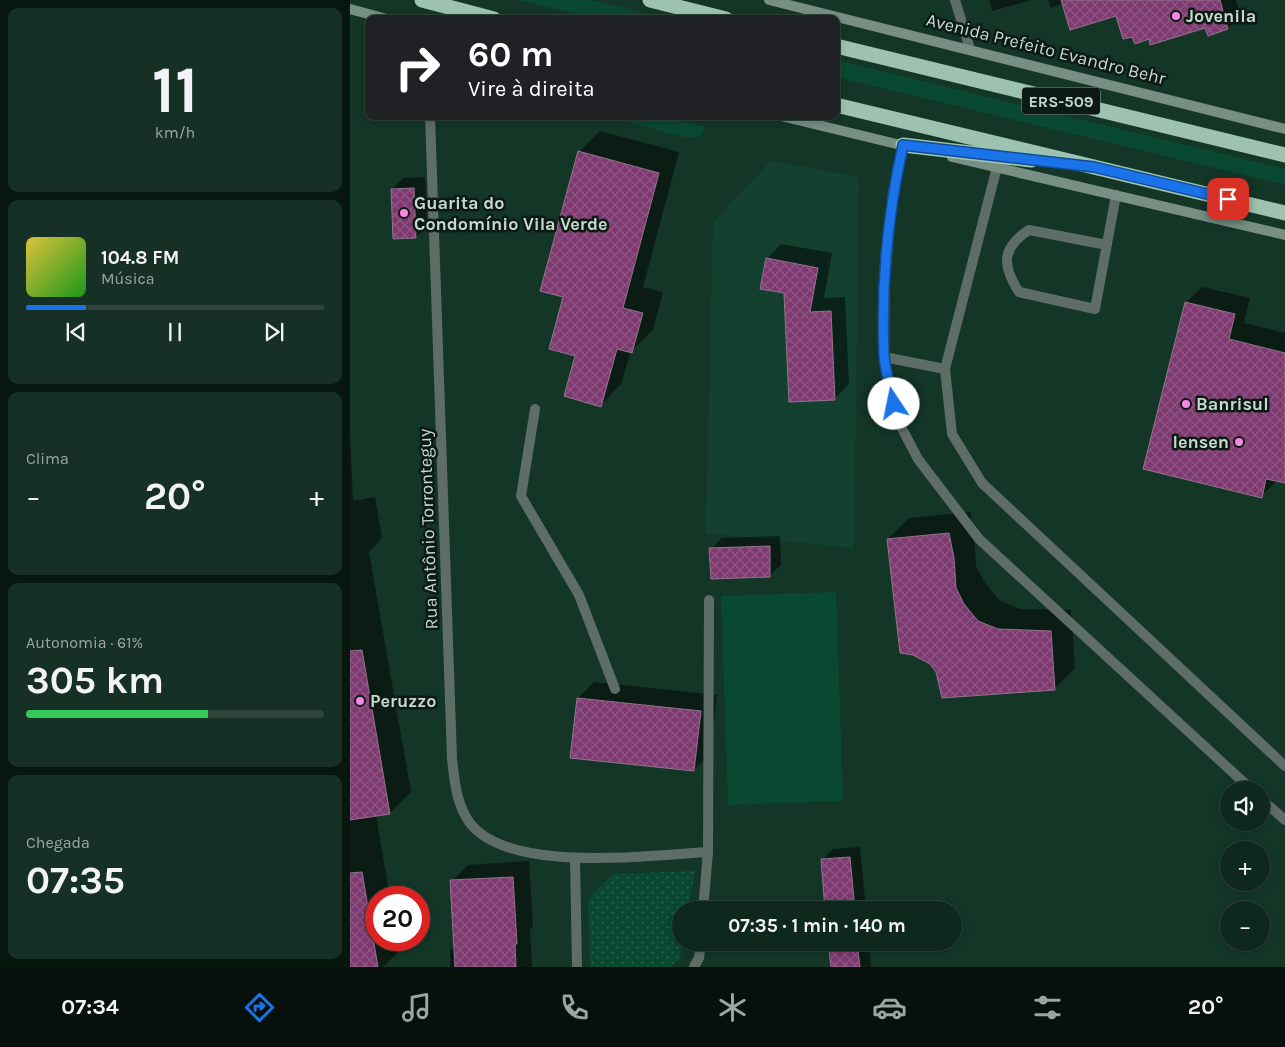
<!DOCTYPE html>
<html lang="pt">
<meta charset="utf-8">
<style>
body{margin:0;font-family:Karla,sans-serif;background:#173026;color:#f1f3f6;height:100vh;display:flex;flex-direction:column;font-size:19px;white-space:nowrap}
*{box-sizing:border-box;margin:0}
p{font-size:16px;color:#9ba6a4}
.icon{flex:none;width:28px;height:28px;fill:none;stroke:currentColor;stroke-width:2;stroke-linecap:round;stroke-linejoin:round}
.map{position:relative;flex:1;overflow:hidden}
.panel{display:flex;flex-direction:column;gap:8px;padding:8px;background:#081610;width:350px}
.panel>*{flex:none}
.guide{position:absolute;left:15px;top:15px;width:475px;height:105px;border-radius:10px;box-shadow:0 2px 8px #0003,0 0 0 1px #2e443b;background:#202124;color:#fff;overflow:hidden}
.buttons{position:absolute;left:870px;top:781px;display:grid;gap:10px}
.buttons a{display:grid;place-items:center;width:50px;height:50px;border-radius:50%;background:#0e281d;box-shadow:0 2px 8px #0003,0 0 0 1px #2e443b;font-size:25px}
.speed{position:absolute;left:15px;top:886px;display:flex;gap:10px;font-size:25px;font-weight:700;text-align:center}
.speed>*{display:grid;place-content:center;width:65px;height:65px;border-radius:50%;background:#0e281d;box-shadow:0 2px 8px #0003,0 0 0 1px #2e443b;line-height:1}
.speed .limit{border:8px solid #d22;background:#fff;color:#111}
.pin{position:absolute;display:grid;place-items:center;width:42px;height:42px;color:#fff;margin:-21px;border-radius:10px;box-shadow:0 2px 8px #0006}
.me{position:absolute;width:55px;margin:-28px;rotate:349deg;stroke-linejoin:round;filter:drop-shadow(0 0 4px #0008)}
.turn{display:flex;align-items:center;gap:18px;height:105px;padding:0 20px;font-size:22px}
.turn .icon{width:65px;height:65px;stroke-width:2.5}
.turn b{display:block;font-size:35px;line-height:42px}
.big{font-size:38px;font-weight:700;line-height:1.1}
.panel .tile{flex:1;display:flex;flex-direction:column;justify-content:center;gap:8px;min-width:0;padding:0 18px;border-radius:10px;background:#173026}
.panel .dial{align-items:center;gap:0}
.dial b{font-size:65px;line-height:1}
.song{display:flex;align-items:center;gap:15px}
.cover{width:60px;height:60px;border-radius:8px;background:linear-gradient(135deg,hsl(50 70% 55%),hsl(120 70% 35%))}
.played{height:5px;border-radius:2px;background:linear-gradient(90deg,#1a73e8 20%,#2e443b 20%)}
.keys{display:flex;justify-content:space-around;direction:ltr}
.heat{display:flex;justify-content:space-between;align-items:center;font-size:28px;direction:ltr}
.charge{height:8px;border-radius:4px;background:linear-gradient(90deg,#34c759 61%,#2e443b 0)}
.trip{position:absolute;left:322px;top:901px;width:290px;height:50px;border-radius:25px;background:#0e281d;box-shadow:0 2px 8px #0003,0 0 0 1px #2e443b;font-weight:700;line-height:50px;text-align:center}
.dock{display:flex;height:80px;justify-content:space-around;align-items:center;background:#06100c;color:#9ba6a4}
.dock .icon{width:35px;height:35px}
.dock .on{color:#1a73e8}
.dock b{font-size:22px;color:#f1f3f6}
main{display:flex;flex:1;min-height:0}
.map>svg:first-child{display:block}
.built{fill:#14412f}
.grass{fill:#094831}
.park{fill:url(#park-dots)}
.shadow{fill:#0007}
.building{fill:url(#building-cross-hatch);stroke:#93758c}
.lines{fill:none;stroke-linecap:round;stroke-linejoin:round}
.lane{stroke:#5e6d65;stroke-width:10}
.street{stroke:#5e6d65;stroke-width:10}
.secondary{stroke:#779083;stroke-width:10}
.highway{stroke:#9dc3b0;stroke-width:15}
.route-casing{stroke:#114b97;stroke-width:12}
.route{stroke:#1a73e8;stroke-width:9}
.poi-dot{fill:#fc86e4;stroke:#0c1a13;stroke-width:2}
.labels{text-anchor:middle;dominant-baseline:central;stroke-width:5;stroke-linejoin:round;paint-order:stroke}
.shield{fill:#0c1a13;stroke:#8ea097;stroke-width:1}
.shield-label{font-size:16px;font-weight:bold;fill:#c6d9cf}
.poi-label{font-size:18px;font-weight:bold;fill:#c6d9cf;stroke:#0c1a13;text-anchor:start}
.street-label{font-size:18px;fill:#c6d9cf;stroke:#0c1a13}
</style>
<main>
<section class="panel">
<div class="tile dial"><b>11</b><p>km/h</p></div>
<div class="tile">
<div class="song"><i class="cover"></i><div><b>104.8 FM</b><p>Música</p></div></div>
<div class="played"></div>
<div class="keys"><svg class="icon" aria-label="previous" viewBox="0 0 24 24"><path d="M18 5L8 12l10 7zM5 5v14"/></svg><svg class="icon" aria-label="pause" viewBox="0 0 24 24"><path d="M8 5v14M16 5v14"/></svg><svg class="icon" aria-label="next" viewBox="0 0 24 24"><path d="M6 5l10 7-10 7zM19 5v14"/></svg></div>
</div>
<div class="tile"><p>Clima</p>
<div class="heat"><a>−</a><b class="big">20°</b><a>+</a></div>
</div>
<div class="tile"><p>Autonomia · 61%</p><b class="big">305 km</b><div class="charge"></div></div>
<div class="tile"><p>Chegada</p><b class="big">07:35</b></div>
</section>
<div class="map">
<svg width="935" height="967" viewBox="0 0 935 967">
<defs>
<pattern id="park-dots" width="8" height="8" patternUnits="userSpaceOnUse" patternTransform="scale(1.25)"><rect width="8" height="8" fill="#094831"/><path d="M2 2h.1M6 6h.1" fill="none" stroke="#2b624e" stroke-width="1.8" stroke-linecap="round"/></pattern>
<pattern id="building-cross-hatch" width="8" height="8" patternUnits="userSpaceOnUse" patternTransform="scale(1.25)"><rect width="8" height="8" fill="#7d3970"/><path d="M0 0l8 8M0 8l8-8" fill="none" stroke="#8e5583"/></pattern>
</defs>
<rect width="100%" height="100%" fill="#133627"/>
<!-- built -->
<path class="built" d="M421 161 509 177 504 548 356 533 363 222Z"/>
<!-- grass -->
<g class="grass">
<path d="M169 0H241L318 19H246Z"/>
<path d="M486 60 935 169V185L486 77Z"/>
<path d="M254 116H314L355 127 350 137 337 138Z"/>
<path d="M486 592 493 801 378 805 371 596Z"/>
</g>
<!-- park -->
<path class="park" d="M345 871 338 910H331L333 943 330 958 321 967H240L238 899 263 874Z"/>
<!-- shadow -->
<g class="shadow">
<path d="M639 0H681L642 11Z"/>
<path d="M698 0H886L890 16 878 28 858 34 856 27 767 15 713 3 701 8Z"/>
<path d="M250 131 329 152 293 287 313 292 303 330 281 351 271 384 251 405 227 355 215 296 229 152Z"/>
<path d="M75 177 77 226 66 237 42 189 53 178Z"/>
<path d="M431 244 482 253 474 298 495 297 499 384 484 399 435 292 417 259Z"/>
<path d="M852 287 900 298 894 323 935 333V481L928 480 911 496 836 303Z"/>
<path d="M0 437 3 501 25 497 32 538 19 552 61 792 40 813 26 815 40 898H26V940H47L49 951 33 967H0Z"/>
<path d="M620 512 624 537 626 566 635 583 649 600 669 609 721 610 725 668 704 689 587 672 538 539 559 518Z"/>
<path d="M430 536 431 565 420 575 361 549 372 538Z"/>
<path d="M244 682 367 695 360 754 344 770 228 698Z"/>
<path d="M510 847 516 910H477L472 860 483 849Z"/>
<path d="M179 861 183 927 180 929 182 967H100V951L105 945 102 881 118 865Z"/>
<path d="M480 942H519L521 967H482Z"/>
</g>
<!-- building -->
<g class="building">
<path d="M711 0H870L878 29 858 36 855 28 800 45 799 39 785 44 782 37 773 39 766 16 720 30Z"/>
<path d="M228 151 309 173 273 308 293 313 282 353 267 349 251 407 214 396 225 356 199 349 213 297 190 291Z"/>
<path d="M64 188 66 238 43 239 41 189Z"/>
<path d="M416 258 468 268 460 312 481 311 485 400 439 402 434 293 410 289Z"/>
<path d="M835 302 885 314 879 339 935 353V483L916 479 912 498 793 469Z"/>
<path d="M599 533 604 558 606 588 614 604 628 621 648 629 701 631 705 690 592 698 586 672 580 664 563 655 550 653 537 539Z"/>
<path d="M420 546V577L361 579 359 548Z"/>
<path d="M12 650 40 814 0 820V651Z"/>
<path d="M227 698 351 711 344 771 220 758Z"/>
<path d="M500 857 505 910H475L471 859Z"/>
<path d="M12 872 28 967H0V873Z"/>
<path d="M163 877 167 944H165L166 967H105L100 880Z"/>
<path d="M478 942H507L510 967H481Z"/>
</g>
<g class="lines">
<!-- lane -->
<g class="lane">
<path d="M553 145 543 192 535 279 534 357 547 419 568 459 629 539 902 790"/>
<path d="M647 167 595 369 602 434 632 483 935 766"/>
<path d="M757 245 679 230C651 248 652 266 669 292L745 309 766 195"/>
<path d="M534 357 595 369"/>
<path d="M185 409 171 496 229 595 265 689"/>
<path d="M911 799 935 820"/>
</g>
<!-- street -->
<g class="street">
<path d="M605 0 620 49"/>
<path d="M80 116 102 758C104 778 106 800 116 817 149 876 299 855 358 852"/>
<path d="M225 858 227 967"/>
<path d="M353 910 358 852 359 600"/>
<path d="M344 967 349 958 351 942"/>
</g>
<!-- secondary -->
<g class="secondary">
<path d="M419 0 935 129"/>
<path d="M0 9 37 19"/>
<path d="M431 116 559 147"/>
<path d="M602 157 935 235"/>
</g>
<!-- highway -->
<g class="highway">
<path d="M72 0 144 19"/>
<path d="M300 0 376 19"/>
<path d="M486 46 935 155"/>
<path d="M486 105 935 213"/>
<path d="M553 145 681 160"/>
</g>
</g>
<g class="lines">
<!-- route casing -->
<g class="route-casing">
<path id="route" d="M544 404C541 388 535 371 534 355 531 285 538 213 553 145L744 167 878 199"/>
</g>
<!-- route -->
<use href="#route" class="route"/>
</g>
<!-- markers -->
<g class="poi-dot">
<circle cx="826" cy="16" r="5"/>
<circle cx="54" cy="213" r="5"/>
<circle cx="836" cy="404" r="5"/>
<circle cx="889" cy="442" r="5"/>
<circle cx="10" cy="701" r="5"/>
</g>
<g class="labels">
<!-- shield labels -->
<rect class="shield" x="672" y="87.5" width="78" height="27" rx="4"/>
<g class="shield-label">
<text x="711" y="101">ERS-509</text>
</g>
<!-- poi labels -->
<g class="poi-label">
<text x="836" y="16">Jovenila</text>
<text x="64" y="203">Guarita do<tspan x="64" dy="21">Condomínio Vila Verde</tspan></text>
<text x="846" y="404">Banrisul</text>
<text x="879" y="442" text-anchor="end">Iensen</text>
<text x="20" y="701">Peruzzo</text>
</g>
<!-- street labels -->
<g class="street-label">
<text transform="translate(696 49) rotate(14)">Avenida Prefeito Evandro Behr</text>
<text transform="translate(78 529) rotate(-92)">Rua Antônio Torronteguy</text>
</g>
</g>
</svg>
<div class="buttons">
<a><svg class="icon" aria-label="sound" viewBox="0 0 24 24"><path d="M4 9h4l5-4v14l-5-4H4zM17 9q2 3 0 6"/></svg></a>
<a>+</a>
<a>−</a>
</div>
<div class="speed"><div class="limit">20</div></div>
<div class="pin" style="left:878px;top:199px;background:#d93025"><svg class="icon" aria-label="arrive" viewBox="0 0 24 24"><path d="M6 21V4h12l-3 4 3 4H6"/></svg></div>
<svg class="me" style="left:544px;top:404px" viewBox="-20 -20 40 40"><circle r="19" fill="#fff"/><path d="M0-13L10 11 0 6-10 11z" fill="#1a73e8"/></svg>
<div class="trip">07:35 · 1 min · 140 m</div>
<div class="guide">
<div class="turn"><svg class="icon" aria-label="right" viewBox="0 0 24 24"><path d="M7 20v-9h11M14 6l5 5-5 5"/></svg><div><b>60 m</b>Vire à direita</div></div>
</div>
</div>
</main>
<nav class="dock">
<b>07:34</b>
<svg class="icon on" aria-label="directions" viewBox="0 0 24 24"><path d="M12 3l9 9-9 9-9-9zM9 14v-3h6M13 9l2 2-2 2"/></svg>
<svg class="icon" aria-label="music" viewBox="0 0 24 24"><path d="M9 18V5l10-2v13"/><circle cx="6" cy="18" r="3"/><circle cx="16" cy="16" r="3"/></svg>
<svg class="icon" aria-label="phone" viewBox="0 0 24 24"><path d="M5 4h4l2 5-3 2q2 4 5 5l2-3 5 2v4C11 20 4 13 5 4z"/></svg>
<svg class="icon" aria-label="climate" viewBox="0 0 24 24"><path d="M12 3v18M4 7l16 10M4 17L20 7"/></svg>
<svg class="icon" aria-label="car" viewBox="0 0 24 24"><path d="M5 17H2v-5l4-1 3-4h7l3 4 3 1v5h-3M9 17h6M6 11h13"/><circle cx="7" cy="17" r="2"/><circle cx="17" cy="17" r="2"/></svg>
<svg class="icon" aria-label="filters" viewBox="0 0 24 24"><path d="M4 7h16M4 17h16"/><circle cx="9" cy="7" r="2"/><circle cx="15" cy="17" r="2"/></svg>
<b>20°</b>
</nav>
